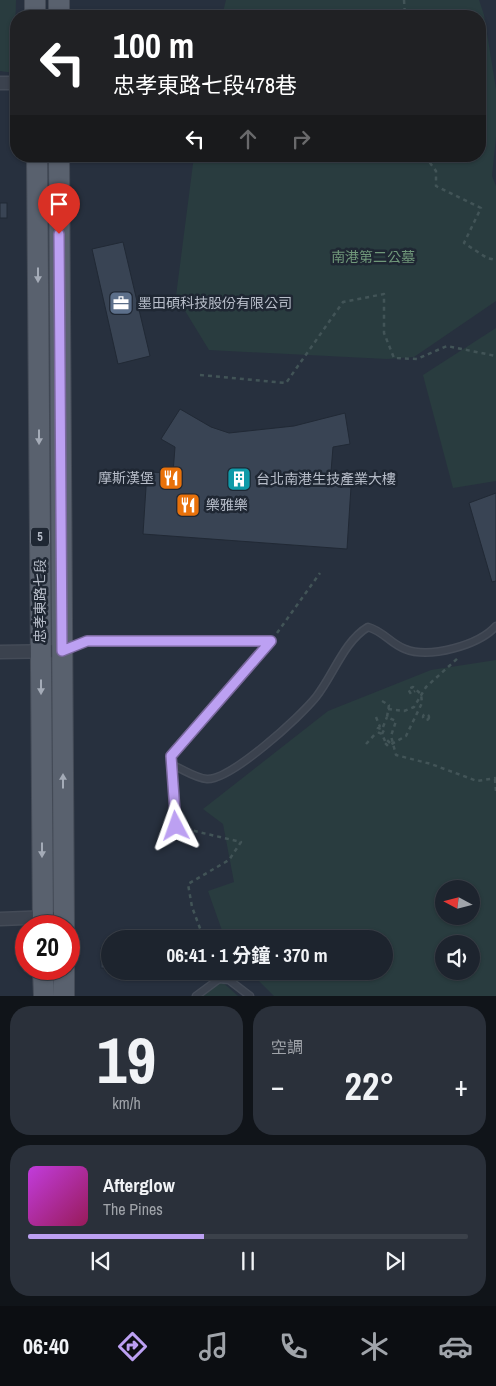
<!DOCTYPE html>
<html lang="zh-TW">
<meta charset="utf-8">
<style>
body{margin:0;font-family:"Archivo Narrow","Noto Sans TC",sans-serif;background:#2a303a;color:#f1f3f6;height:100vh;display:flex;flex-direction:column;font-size:19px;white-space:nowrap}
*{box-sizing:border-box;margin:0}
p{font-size:16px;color:#a0a4aa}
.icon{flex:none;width:28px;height:28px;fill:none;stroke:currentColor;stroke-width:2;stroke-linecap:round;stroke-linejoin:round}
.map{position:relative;height:996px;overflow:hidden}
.side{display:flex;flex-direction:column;gap:10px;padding:10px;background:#101419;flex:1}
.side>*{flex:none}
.banner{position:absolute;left:10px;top:10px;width:476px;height:152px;border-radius:20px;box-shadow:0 1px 4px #0004,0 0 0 1px #3b414a;background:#202124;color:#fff;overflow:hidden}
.needle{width:32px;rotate:277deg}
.fabs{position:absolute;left:435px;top:880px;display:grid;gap:10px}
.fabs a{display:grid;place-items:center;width:45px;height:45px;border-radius:50%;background:#1d242e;box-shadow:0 1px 4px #0004,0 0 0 1px #3b414a;font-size:25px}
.speed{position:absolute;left:15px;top:915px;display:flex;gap:10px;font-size:25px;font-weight:700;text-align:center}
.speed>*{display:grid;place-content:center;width:65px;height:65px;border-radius:50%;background:#1d242e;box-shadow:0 1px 4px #0004,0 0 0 1px #3b414a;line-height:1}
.speed .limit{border:8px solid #d22;background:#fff;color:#111}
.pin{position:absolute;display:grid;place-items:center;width:42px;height:42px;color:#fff;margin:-51px -21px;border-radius:50% 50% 50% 0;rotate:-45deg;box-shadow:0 0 5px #0007}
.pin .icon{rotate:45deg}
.me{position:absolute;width:55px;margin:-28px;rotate:356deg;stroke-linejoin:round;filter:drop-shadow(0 0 4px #0008)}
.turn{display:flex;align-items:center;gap:18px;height:105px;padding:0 20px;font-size:22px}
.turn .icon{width:65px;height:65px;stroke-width:2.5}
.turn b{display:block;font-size:35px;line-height:42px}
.lanes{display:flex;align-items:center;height:48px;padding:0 20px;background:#0003;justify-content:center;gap:25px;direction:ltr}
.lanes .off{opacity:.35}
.big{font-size:38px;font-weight:700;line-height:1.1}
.side .tile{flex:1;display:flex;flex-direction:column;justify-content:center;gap:8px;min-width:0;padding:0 18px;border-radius:20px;background:#2a303a}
.side .dial{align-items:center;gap:0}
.dial b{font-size:65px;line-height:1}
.song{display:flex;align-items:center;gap:15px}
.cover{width:60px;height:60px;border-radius:8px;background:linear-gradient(135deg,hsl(290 70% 55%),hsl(330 70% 35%))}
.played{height:5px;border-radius:2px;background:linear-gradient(90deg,#bca0f2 40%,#3b414a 40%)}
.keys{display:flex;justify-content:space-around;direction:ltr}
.heat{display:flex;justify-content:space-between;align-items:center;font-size:28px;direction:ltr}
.side .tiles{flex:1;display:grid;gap:10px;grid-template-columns:1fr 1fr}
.tile:last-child{grid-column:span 2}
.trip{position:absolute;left:101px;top:930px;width:292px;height:50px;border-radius:25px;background:#1d242e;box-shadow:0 1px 4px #0004,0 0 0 1px #3b414a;font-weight:700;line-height:50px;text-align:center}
.tabs{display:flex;height:80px;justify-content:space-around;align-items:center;background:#0c0e12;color:#a0a4aa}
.tabs .icon{width:35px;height:35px}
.tabs .active{color:#bca0f2}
.tabs b{font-size:22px;color:#f1f3f6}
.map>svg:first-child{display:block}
.green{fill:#293c3f;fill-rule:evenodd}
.building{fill:#394454;stroke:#212935}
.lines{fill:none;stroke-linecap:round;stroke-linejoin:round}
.lane-casing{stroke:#444b57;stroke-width:9}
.street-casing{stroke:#444b57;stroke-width:15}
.primary-casing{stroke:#444b57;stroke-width:22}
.path{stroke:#425457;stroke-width:2.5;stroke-dasharray:4 4;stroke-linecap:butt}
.lane{stroke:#3b424e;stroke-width:6}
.street{stroke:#3b424e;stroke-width:12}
.primary{stroke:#59616e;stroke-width:20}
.oneway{fill:#a4abb7}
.route-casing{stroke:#7a689d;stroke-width:12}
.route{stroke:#bca0f2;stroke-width:9}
.labels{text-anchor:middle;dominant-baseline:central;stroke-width:5;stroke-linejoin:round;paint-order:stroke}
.shield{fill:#1f2733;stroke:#89909c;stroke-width:1}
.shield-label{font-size:12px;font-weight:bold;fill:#b7bdc9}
.park-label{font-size:14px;fill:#70987a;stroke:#1f2733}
.poi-label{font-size:14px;fill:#b7bdc9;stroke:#1f2733;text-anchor:start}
.street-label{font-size:14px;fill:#b7bdc9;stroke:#1f2733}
</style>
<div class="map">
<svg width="496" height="996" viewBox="0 0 496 996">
<rect width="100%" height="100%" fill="#27303e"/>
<!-- green -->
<g class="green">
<path d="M0 0H16L14 73 0 71Z"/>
<path d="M226 0H479L484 15 496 89V137L492 176 496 186V301L414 357 387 359 209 350 176 296 194 156H480V16H222Z"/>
<path d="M496 328V481L453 488 423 375Z"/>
<path d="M496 660V996H274L249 971H385V939H225L208 891 234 882 223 824 203 809 328 711 431 670ZM444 889H471V916H444ZM444 944H471V971H444Z"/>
<path d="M219 979 238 996H196Z"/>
</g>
<!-- building -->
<g class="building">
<rect x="0" y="203" width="7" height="15"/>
<path d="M123 242 150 356 118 364 92 249Z"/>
<path d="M180 409 211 427 229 433 294 426 345 413 350 444 333 447 330 484 351 487 347 549 143 534 147 472 173 473 175 447 161 439Z"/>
<path d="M496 493V581L492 582 469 503Z"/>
<rect x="101" y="948" width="9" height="20"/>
</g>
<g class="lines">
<!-- lane casing -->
<g class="lane-casing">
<g id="lane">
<path d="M64 650 87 641H271"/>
<path d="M172 765C183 769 195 778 207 779 231 780 300 717 316 697 333 676 344 641 368 627 383 631 391 644 405 649 430 659 479 645 496 626"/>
<path d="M176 826 171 756 271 641"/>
<path d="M215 972 219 979 229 980 250 996"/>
<path d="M196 996 219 979"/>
</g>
</g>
<!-- street casing -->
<g class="street-casing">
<g id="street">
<path d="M0 83H16"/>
<path d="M0 652 62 651"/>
<path d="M0 919 50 917"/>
</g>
</g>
<!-- primary casing -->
<g class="primary-casing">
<g id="primary">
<path d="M35 0V16"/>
<path d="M59 16V0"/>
<path d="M37 156 43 926"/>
<path d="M59 156 64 926"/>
<path d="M43 969 44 996"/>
<path d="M64 969V996"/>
</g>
</g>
<!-- path -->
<g class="path">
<path d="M404 0 405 16"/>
<path d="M425 156 436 171V186L481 208 464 243 487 258 496 260"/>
<path d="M200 375 286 383 343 302 384 294V333L394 358 417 359 447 346 496 356"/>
<path d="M277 633 320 573"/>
<path d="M382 701 389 705 387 717 396 721 391 736 396 755 431 764 477 781 496 778"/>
<path d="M388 709 404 711 414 707 426 687 458 658"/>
<circle cx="426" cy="717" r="3"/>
<path d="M376 717 380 727"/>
<path d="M383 727 387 717"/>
<path d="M382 734 384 730 378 728 377 732 382 734 385 741"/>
<path d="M390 743 387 740 385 743 388 746 406 736 422 703 421 694 413 687 408 689 411 694 415 691"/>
<path d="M366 744 377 732"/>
<path d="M495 779 496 792"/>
<path d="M186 829 241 842 229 860 188 884 192 907 204 939"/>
</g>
<!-- lane -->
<use href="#lane" class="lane"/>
<!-- street -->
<use href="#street" class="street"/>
<!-- primary -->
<use href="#primary" class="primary"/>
</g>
<!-- one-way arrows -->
<defs><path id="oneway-solid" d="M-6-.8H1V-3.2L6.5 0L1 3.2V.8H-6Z" transform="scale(1.25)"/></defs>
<g class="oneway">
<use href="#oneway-solid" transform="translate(38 275) rotate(90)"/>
<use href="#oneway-solid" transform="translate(39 437) rotate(90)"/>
<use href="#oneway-solid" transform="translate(41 687) rotate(90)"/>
<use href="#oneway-solid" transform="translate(63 781) rotate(-90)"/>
<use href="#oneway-solid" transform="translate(42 850) rotate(90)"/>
</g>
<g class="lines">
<!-- route casing -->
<g class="route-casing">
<path id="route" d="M59 234 62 651 87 641H271L171 756 176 826"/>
</g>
<!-- route -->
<use href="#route" class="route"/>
</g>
<!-- icons -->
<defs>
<g id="office-square" transform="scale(1.25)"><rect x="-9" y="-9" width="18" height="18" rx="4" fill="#5c6f8a" stroke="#1f2733"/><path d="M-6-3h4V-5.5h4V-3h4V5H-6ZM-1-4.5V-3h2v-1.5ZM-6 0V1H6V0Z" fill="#fff"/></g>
<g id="restaurant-square" transform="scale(1.25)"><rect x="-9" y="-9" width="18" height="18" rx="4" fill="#e8710a" stroke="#1f2733"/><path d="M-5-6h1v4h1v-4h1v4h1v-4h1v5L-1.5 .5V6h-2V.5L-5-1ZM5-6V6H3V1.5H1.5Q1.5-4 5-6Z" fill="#fff"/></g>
<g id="building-square" transform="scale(1.25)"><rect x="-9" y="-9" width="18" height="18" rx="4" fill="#0f9aa8" stroke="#1f2733"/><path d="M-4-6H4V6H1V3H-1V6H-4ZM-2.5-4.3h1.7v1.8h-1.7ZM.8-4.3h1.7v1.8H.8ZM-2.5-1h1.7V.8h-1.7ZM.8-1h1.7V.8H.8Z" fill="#fff"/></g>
</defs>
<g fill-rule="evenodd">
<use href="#office-square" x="121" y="303"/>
<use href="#restaurant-square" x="171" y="478"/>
<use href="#building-square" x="239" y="479"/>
<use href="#restaurant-square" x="188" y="505"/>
</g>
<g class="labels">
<!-- shield labels -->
<rect class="shield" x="31" y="527.5" width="18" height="19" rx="4"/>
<g class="shield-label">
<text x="40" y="537">5</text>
</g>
<!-- park labels -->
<g class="park-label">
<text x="373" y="257">南港第二公墓</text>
</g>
<!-- poi labels -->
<g class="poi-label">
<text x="138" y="303">墨田碩科技股份有限公司</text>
<text x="154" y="478" text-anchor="end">摩斯漢堡</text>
<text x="256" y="479">台北南港生技產業大樓</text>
<text x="206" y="505">樂雅樂</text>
</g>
<!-- street labels -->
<g class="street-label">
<text transform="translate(40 601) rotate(-90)">忠孝東路七段</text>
</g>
</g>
</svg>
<div class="fabs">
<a><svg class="needle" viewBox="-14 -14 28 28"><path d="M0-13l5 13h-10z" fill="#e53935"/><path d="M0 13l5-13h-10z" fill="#a0a4aa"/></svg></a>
<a><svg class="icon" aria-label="sound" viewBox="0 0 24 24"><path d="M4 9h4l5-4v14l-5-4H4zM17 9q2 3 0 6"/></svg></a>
</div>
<div class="speed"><div class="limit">20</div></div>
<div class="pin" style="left:59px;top:234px;background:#d93025"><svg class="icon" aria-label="arrive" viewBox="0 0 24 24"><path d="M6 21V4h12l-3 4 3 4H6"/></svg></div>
<svg class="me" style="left:176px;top:826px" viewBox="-20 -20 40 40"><path d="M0-17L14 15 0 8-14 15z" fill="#bca0f2" stroke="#fff" stroke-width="4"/></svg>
<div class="trip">06:41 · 1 分鐘 · 370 m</div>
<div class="banner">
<div class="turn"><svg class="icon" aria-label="left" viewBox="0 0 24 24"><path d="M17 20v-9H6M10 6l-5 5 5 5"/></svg><div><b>100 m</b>忠孝東路七段478巷</div></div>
<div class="lanes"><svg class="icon" aria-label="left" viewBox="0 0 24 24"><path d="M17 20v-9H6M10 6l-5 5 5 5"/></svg><svg class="icon off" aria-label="ahead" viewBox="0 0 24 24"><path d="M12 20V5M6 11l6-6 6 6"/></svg><svg class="icon off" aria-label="right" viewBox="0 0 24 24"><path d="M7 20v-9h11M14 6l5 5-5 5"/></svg></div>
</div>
</div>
<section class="side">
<div class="tiles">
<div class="tile dial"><b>19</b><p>km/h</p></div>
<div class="tile"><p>空調</p>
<div class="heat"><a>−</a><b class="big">22°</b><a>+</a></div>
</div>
<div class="tile">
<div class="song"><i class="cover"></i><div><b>Afterglow</b><p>The Pines</p></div></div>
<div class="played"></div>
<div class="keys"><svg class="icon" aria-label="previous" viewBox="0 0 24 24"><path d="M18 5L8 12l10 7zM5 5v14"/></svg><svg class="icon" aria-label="pause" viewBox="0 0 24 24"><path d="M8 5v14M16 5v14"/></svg><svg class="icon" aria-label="next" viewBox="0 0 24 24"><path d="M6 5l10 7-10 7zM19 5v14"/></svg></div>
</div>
</div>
</section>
<nav class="tabs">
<b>06:40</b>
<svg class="icon active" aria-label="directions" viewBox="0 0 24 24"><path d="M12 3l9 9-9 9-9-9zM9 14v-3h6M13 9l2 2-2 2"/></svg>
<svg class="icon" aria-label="music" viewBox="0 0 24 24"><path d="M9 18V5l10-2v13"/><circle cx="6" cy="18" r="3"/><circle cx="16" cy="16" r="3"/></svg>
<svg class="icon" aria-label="phone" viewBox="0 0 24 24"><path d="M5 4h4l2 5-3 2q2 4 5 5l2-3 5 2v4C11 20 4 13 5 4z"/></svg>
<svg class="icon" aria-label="climate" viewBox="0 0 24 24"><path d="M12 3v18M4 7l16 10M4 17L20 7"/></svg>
<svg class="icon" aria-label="car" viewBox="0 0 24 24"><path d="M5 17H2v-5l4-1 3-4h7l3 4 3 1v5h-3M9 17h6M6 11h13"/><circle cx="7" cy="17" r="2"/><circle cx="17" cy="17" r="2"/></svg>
</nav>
